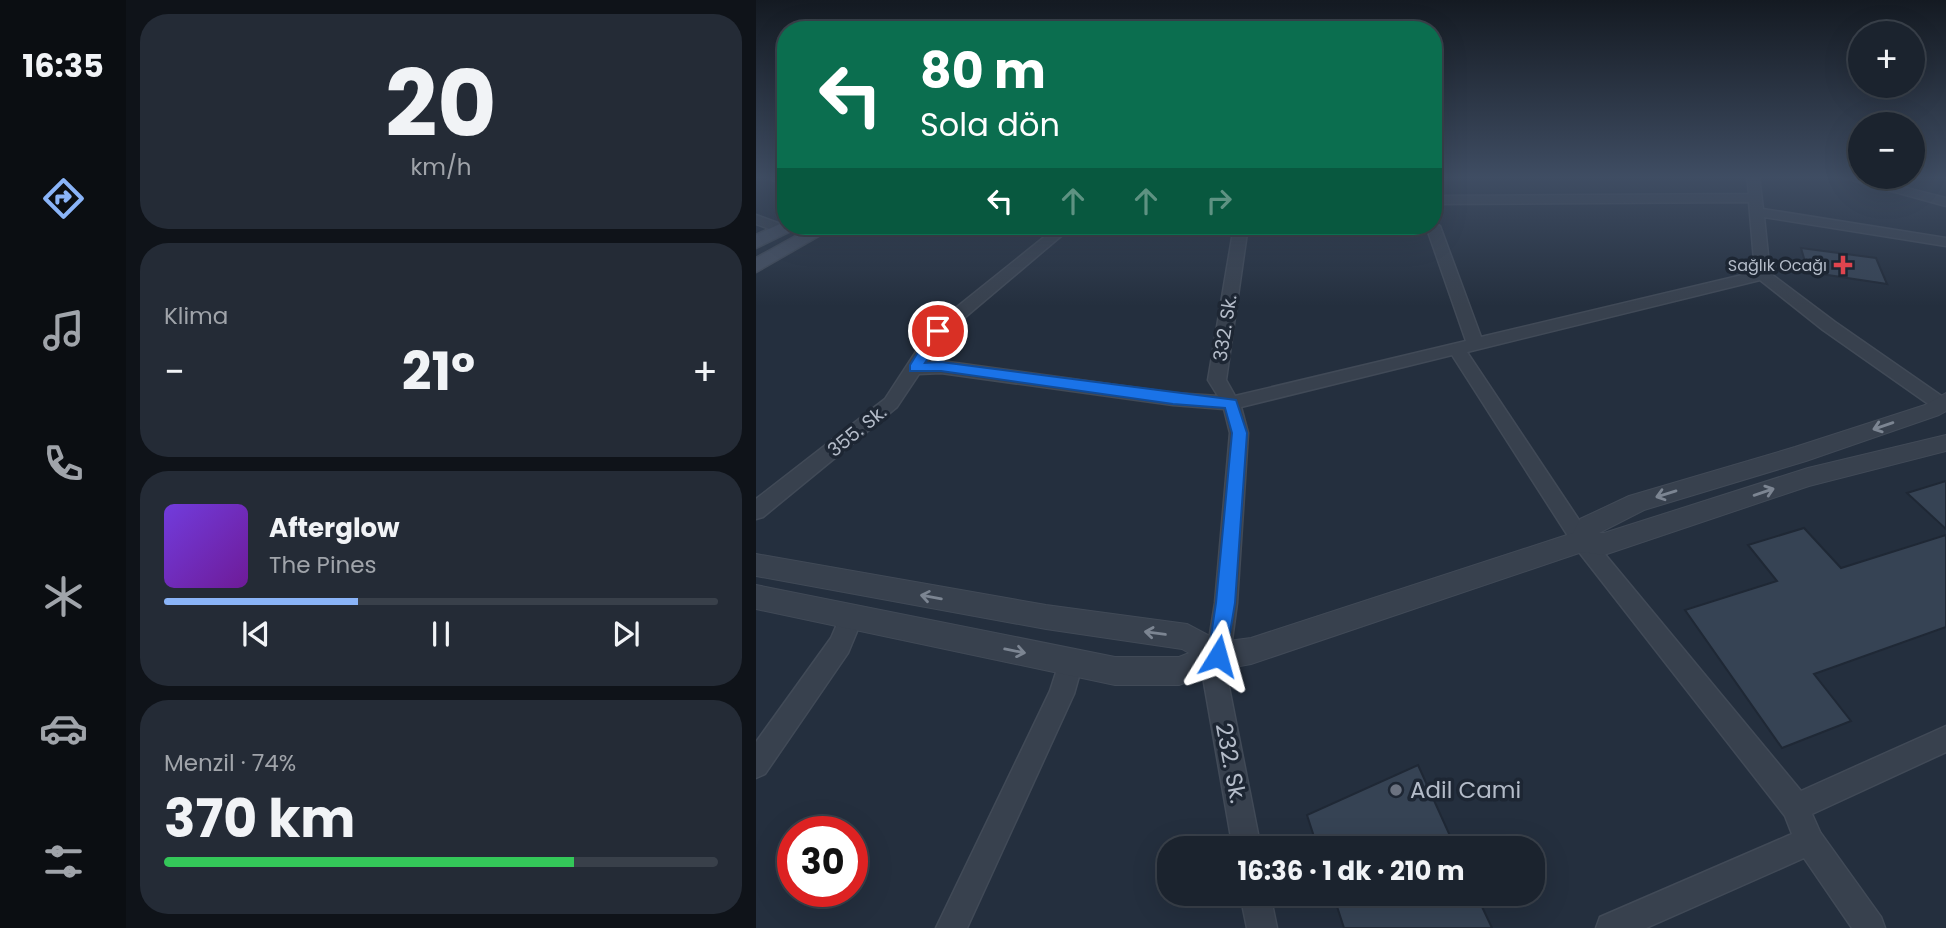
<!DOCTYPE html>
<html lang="tr">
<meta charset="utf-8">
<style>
body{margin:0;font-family:Poppins,sans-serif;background:#242b36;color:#f1f3f6;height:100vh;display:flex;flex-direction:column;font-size:26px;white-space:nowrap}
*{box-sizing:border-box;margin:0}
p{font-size:23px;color:#a0a4aa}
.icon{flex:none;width:38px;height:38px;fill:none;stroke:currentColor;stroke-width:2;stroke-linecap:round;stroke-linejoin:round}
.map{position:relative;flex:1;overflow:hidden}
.panel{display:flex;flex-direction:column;gap:14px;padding:14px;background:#0f1319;width:630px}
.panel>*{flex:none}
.hud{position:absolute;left:21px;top:21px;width:665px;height:214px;border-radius:28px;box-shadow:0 7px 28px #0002,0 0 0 2px #39404a;background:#0b6e4f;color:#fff;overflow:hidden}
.buttons{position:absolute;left:1092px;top:21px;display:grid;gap:14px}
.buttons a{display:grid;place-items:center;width:77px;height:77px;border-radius:50%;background:#1b232e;box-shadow:0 7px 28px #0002,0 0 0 2px #39404a;font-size:35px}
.speed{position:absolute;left:21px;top:816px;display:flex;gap:14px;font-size:35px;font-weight:700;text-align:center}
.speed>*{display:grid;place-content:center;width:91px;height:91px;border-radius:50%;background:#1b232e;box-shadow:0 7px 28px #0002,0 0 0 2px #39404a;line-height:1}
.speed .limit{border:10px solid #d22;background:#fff;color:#111}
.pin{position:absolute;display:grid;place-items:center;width:60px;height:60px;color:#fff;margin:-30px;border:4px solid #fff;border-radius:50%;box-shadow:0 2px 7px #0007}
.me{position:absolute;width:77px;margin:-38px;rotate:8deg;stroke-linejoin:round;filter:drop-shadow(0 0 5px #0008)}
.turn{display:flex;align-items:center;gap:24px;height:147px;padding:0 28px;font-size:32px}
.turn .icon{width:91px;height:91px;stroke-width:2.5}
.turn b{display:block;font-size:49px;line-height:60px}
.lanes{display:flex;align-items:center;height:66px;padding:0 28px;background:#0003;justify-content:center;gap:35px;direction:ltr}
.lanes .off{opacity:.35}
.big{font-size:52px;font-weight:700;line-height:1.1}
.panel .tile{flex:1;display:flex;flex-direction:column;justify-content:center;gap:10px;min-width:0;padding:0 24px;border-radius:28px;background:#242b36}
.panel .dial{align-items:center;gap:0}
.dial b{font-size:91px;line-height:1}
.song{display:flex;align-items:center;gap:21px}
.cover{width:84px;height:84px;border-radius:10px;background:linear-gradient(135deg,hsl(260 70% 55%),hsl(280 70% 35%))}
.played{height:7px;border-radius:4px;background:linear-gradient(90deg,#8ab4f8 35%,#39404a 35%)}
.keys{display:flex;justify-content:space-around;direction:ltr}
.heat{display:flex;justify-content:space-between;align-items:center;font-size:38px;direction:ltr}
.charge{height:10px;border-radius:5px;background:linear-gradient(90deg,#34c759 74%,#39404a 0)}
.trip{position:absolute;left:401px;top:836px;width:388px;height:70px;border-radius:28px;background:#1b232e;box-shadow:0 7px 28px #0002,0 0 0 2px #39404a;font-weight:700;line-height:70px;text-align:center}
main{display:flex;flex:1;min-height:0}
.menu{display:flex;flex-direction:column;width:126px;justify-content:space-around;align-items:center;background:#0b0e12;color:#a0a4aa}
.menu .icon{width:49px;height:49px}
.menu .current{color:#8ab4f8}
.menu b{font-size:32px;color:#f1f3f6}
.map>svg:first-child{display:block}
.building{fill:#364354;stroke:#1f2835;stroke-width:2}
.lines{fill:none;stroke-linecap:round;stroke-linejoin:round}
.minor-casing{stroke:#414a57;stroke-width:3}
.tertiary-casing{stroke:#414a57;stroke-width:2}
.secondary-casing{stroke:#414a57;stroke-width:3}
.minor{fill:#38414e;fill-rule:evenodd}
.tertiary{fill:#38414e;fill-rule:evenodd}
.secondary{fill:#465061;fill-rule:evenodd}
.oneway{stroke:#7c8592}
.route{fill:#1a73e8;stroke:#114b97;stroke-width:2}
.health-dot{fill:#e0444e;stroke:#1d2633;stroke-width:2.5}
.worship-dot{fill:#6b7280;stroke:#1d2633;stroke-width:2.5}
.labels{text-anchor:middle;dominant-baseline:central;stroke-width:7;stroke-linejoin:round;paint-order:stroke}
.far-poi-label{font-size:16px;fill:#b4bcc9;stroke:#1d2633;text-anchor:end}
.street-label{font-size:19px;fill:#b4bcc9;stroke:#1d2633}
.near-street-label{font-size:23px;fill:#b4bcc9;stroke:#1d2633}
.near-poi-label{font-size:23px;fill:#b4bcc9;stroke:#1d2633;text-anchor:start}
</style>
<main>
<nav class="menu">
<b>16:35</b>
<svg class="icon current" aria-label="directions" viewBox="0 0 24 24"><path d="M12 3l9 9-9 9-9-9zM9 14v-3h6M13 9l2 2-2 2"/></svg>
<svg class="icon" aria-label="music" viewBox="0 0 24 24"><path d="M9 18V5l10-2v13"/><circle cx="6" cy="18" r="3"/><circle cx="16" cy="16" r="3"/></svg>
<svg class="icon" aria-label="phone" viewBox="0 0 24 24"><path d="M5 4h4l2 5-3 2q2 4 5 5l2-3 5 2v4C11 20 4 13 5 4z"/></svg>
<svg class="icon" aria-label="climate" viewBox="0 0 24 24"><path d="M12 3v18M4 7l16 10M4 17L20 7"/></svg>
<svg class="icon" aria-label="car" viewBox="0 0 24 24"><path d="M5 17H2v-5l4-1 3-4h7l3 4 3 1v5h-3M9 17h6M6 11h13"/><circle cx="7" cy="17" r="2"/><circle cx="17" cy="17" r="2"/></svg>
<svg class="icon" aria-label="filters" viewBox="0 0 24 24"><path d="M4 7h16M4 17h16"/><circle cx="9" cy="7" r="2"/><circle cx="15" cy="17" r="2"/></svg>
</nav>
<section class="panel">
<div class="tile dial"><b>20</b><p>km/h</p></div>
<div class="tile"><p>Klima</p>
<div class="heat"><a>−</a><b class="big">21°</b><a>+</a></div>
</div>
<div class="tile">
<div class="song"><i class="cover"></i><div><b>Afterglow</b><p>The Pines</p></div></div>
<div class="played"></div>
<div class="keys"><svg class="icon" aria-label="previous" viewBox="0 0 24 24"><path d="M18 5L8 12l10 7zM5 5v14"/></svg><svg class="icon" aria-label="pause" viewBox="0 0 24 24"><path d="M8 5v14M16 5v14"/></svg><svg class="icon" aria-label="next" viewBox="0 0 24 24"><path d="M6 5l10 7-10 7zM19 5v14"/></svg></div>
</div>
<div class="tile"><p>Menzil · 74%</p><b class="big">370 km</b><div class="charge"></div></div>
</section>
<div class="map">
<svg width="1190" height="928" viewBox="0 0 1190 928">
<rect width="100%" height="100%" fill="#242f3e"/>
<!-- building -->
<g class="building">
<path d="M1045 248 1120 258 1131 284 1052 272Z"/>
<path d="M1190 481V529L1151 493Z"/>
<path d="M1048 528 1085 568 1190 535V627L1058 674 1095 721 1026 748 929 610 1021 581 992 545Z"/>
<path d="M662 765 700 849H562L551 815Z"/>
<path d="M577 894H720L736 928H588Z"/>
</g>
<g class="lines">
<!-- minor casing -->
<g class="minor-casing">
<g id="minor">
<path d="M11 176H30V184L13 179Z"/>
<path d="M991 176H1003L1007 209 1190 238V246L1008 217 1014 273 1079 322 1190 399V409L1178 408 1067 330 1004 280 711 352 833 535 1045 791 1190 726V752L1056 814 1064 832 1125 917 1129 928H1096L1048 858 890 928H840L844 917 1036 834 1029 816 819 547 696 355 485 407 492 433 481 603 471 677 505 849H477L447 677 459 603 474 433 468 409 417 405 185 373 163 374 141 407 7 517 0 519V499L129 399 176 327 302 226H317L188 335 170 362 185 361 417 393 462 396 452 380 478 226H492L470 380 479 396 710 341 670 226H677V222L684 226 725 337 999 272 993 202 677 204V196L993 194Z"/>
<path d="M1081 176H1103L1190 198V206Z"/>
<path d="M0 215 30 226 32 229 25 233 0 224Z"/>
<path d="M95 606 103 610 107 617 92 653 9 774 0 778V742L75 638 87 610Z"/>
<path d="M315 650 324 654 327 662 318 694 211 928H180L294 691 306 654Z"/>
<path d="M484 894H514L521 928H491Z"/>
</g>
</g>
<!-- tertiary casing -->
<g class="tertiary-casing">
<path id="tertiary" d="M1190 393V411L1183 415 1050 461 888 510 843 533H848L1052 468 1190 435V451L1053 486 848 555 826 552 495 664 462 670 423 685H359L0 609V585L359 657H423L433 653 426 649 290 629 0 576V554L290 605 431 624 465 642 495 638 817 533 824 519 873 496 1039 447 1169 405Z"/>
</g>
<!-- secondary casing -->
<g class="secondary-casing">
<g id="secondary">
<path d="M30 221V226H40L37 230 0 248V235Z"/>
<path d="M58 226H80L0 272V258Z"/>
</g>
</g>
<!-- minor -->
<use href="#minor" class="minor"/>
<!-- tertiary -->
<use href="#tertiary" class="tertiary"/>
<!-- secondary -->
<use href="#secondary" class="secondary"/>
</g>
<!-- one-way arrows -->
<defs><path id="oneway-shaft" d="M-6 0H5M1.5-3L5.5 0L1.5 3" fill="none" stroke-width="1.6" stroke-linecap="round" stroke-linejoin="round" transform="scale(1.75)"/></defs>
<g class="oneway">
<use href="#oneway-shaft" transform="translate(1127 426) rotate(161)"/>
<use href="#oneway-shaft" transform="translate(1008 492) rotate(-19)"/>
<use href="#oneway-shaft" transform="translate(910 494) rotate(163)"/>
<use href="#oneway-shaft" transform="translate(175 597) rotate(-170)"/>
<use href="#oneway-shaft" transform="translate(399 633) rotate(-172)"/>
<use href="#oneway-shaft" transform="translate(259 651) rotate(11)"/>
</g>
<!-- sky -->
<linearGradient id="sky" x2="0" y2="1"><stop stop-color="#141a22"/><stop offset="0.58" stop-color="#3f4d63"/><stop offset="1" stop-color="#3f4d63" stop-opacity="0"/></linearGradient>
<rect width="1190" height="306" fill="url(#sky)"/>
<!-- route -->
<path class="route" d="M182 327 189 331 169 363 185 362 480 400 491 433 479 603 469 662 462 665 455 662 452 656 460 603 476 433 469 408 417 404 185 371H154V365L177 328Z"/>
<!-- markers -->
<path class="health-dot" d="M1083.5 254.5h7v7h7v7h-7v7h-7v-7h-7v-7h7z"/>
<circle class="worship-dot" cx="640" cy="790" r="7"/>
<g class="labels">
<!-- far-poi labels -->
<g class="far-poi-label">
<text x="1071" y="265">Sağlık Ocağı</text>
</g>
<!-- street labels -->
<g class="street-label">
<text transform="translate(469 328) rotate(-81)">332. Sk.</text>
<text transform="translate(101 431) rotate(-39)">355. Sk.</text>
</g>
<!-- near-street labels -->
<g class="near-street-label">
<text transform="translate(475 763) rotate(79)">232. Sk.</text>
</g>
<!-- near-poi labels -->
<g class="near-poi-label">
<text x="654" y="790">Adil Cami</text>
</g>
</g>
</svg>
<div class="buttons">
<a>+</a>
<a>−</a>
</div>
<div class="speed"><div class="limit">30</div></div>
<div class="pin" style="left:182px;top:331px;background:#d93025"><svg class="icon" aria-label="arrive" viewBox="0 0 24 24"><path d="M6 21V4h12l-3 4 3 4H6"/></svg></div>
<svg class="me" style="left:462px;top:656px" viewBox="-20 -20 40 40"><path d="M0-17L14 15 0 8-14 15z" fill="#1a73e8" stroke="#fff" stroke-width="4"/></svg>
<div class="trip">16:36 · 1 dk · 210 m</div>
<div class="hud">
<div class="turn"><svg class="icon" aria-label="left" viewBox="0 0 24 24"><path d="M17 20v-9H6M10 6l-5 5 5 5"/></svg><div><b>80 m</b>Sola dön</div></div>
<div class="lanes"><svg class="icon" aria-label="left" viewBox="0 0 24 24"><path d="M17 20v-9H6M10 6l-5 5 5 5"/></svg><svg class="icon off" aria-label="ahead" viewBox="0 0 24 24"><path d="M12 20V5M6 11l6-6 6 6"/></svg><svg class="icon off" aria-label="ahead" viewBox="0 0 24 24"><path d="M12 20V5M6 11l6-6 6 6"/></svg><svg class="icon off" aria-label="right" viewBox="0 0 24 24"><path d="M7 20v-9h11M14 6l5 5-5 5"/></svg></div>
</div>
</div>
</main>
